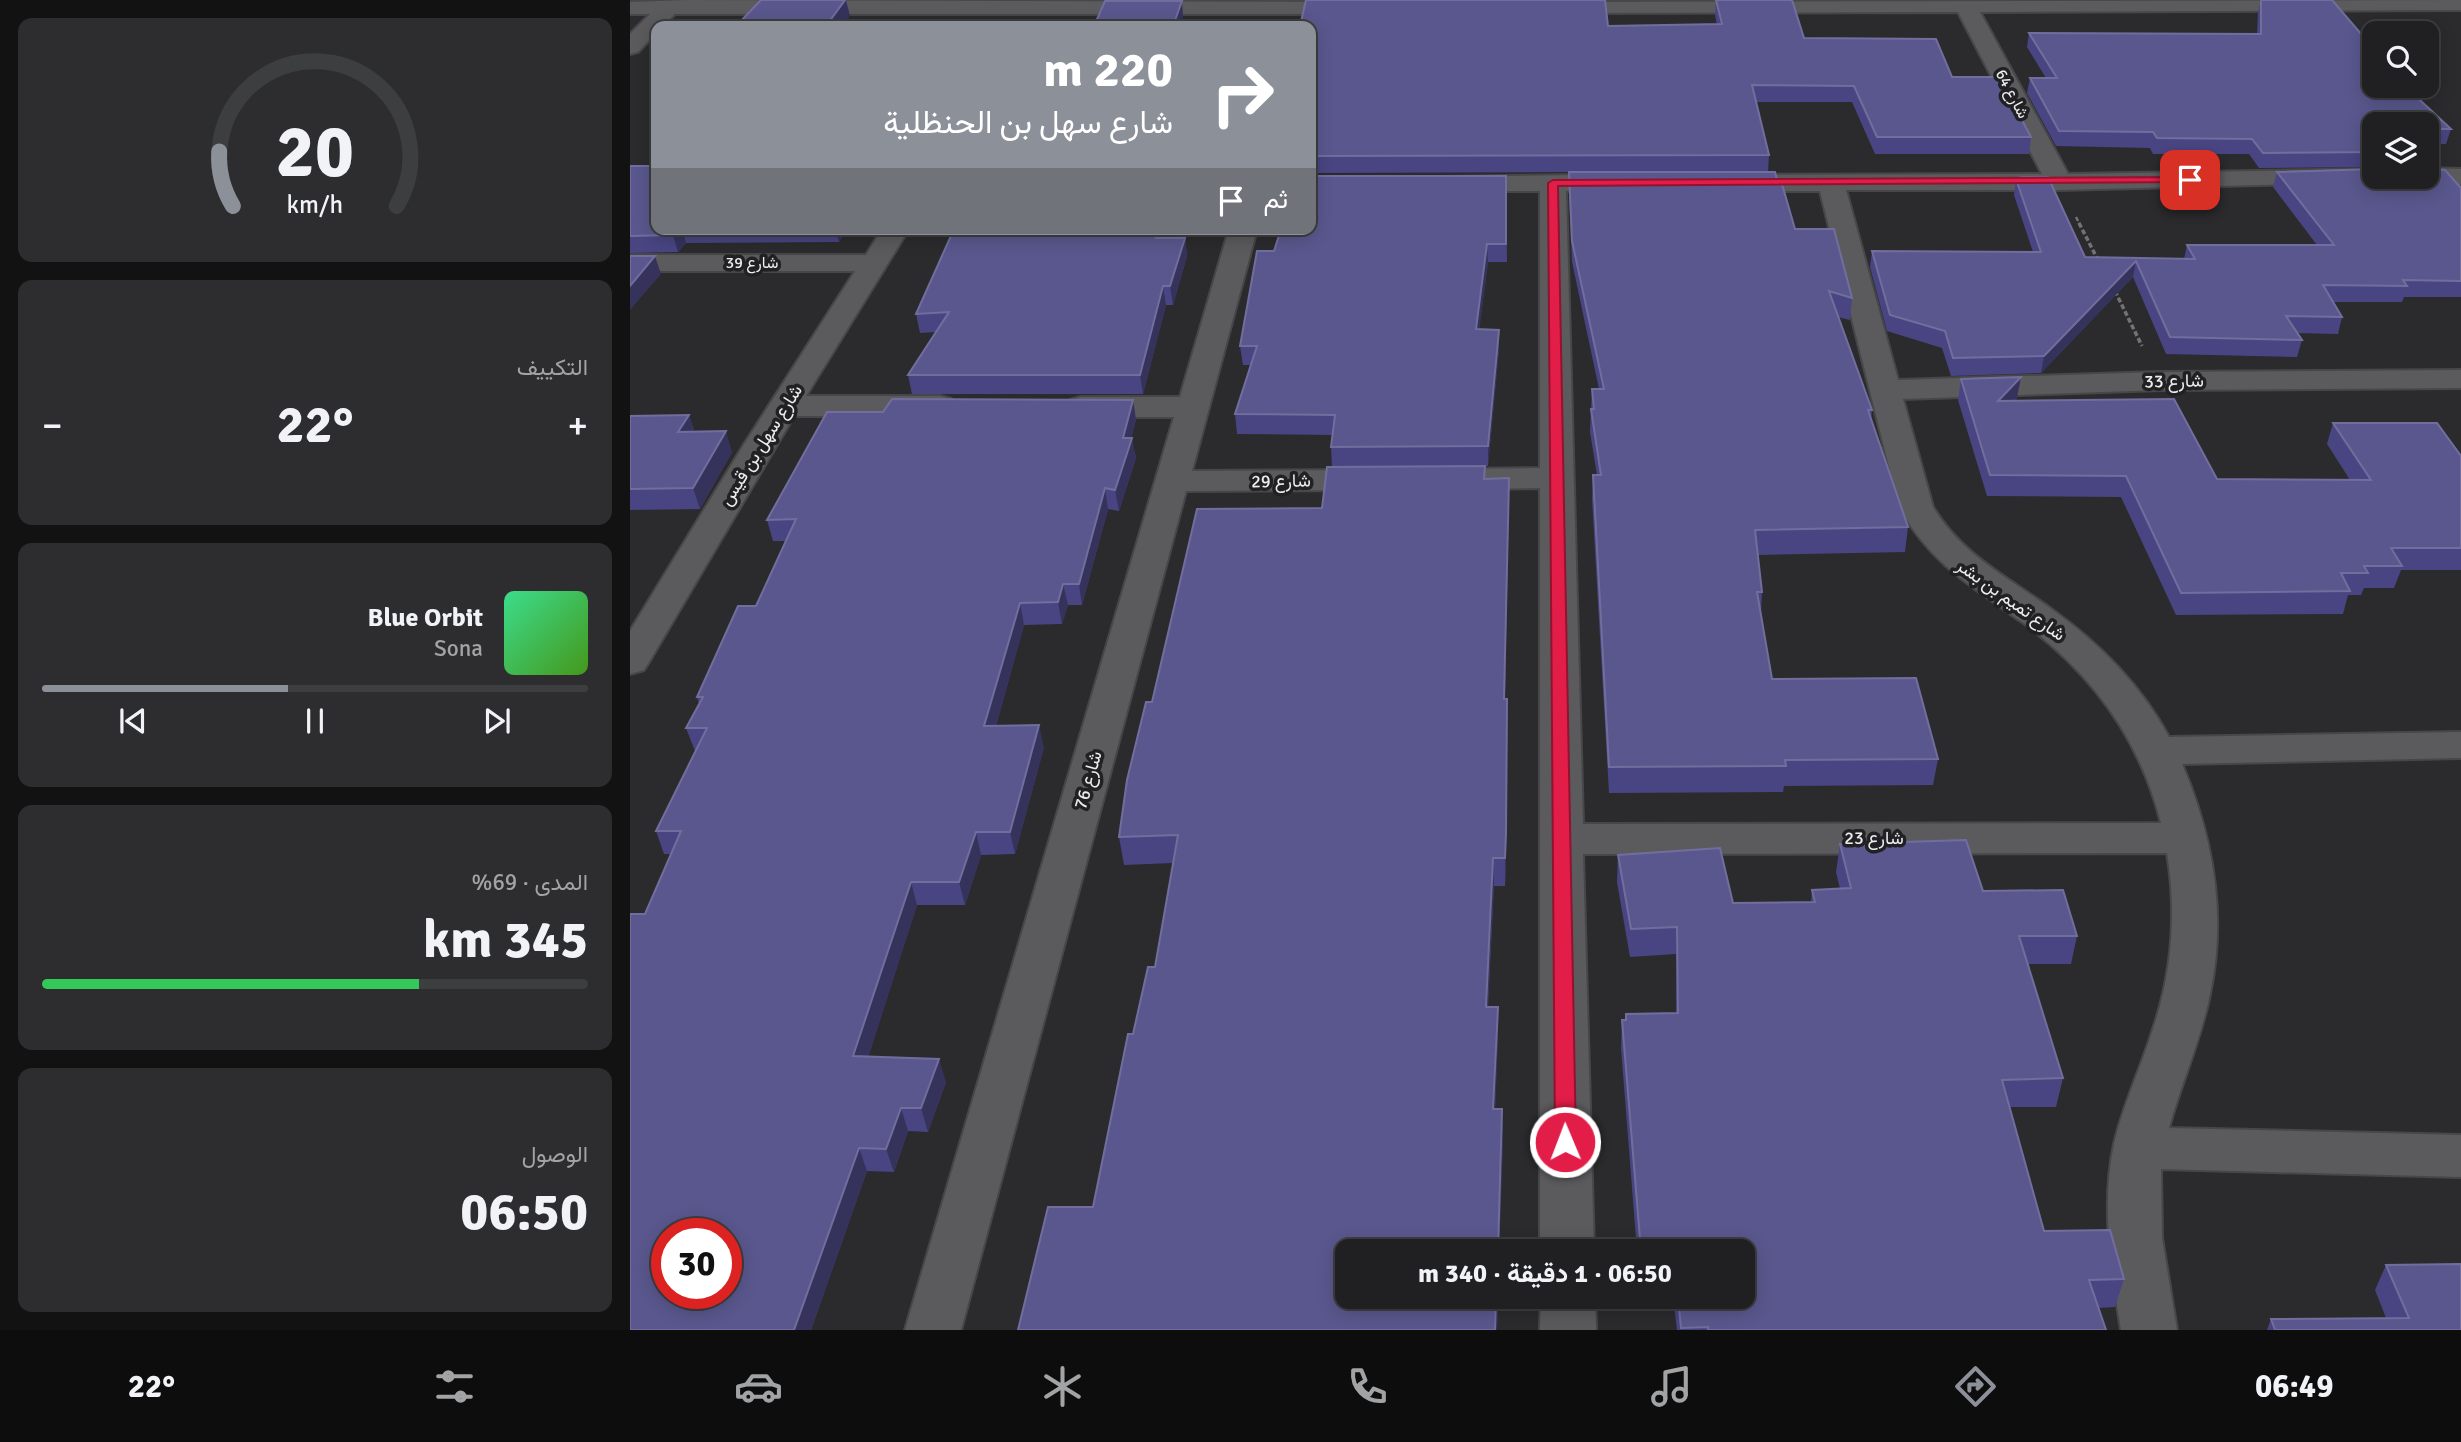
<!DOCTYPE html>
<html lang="ar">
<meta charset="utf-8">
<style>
body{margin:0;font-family:Signika,Vazirmatn,sans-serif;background:#2d2d2f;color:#f1f3f6;direction:rtl;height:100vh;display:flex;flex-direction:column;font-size:26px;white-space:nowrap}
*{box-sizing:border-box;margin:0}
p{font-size:23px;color:#a2a3a5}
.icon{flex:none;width:38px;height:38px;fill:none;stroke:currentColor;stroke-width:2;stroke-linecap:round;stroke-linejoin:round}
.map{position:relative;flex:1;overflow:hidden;direction:ltr}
.panel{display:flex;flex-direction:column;gap:18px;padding:18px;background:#121213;width:630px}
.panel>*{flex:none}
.top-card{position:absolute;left:21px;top:21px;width:665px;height:214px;border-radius:14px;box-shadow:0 4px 18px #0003,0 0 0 2px #3d3e40;direction:rtl;background:#8c9099;color:#fff;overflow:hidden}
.controls{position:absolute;left:1732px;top:21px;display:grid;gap:14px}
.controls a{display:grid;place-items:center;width:77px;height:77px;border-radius:14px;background:#202022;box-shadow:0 4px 18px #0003,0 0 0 2px #3d3e40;font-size:35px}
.speed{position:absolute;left:21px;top:1218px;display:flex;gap:14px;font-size:35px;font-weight:700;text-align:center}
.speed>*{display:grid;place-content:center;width:91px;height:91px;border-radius:50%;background:#202022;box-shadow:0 4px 18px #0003,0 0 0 2px #3d3e40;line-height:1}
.speed .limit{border:10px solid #d22;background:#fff;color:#111}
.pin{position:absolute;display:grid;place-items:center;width:60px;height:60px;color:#fff;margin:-30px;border-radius:14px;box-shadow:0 4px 10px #0006}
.me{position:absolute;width:77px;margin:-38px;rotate:359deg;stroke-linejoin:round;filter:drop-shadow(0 0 5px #0008)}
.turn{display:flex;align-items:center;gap:24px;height:147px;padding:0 28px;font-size:32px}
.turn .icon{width:91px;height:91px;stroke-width:2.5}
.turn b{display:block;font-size:49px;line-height:60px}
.then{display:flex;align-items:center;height:66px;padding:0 28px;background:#0003;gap:14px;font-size:26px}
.big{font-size:52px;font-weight:700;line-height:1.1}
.panel .widget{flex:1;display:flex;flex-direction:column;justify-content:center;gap:10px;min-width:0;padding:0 24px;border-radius:14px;background:#2d2d2f}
.panel .dial{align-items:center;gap:0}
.dial svg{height:182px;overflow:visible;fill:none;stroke:#3d3e40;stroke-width:7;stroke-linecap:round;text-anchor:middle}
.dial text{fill:#f1f3f6;stroke:none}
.song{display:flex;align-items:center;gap:21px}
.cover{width:84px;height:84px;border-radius:10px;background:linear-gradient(135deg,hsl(150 70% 55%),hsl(100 70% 35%))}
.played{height:7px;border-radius:4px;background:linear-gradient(90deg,#8c9099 45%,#3d3e40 45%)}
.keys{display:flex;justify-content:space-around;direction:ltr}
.heat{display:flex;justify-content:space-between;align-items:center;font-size:38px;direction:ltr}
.charge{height:10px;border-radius:5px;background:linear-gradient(90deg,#34c759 69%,#3d3e40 0)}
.trip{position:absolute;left:705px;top:1239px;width:420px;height:70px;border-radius:14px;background:#202022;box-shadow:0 4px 18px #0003,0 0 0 2px #3d3e40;font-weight:700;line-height:70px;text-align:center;direction:rtl}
.tabs{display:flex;height:112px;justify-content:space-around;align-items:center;background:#0d0d0e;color:#a2a3a5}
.tabs .icon{width:49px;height:49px}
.tabs .current{color:#8c9099}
.tabs b{font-size:32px;color:#f1f3f6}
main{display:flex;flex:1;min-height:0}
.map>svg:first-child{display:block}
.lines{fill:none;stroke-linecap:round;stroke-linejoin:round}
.street-casing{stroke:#47474a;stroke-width:4}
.path-far1{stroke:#727275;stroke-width:2.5;stroke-dasharray:4.5 2;stroke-linecap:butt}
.path{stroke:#727275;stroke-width:3.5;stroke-dasharray:5 2.5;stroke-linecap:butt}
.street{fill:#5b5b5e;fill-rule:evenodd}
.wall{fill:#484582}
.shaded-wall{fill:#35335c}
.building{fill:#5a578e;stroke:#716e9d;stroke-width:2;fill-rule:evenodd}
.route{fill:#e11d48;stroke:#92132f;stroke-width:2}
.labels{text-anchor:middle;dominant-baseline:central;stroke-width:7;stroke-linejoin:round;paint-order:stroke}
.far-street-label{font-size:16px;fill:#ededef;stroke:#212124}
.street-label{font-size:18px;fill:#ededef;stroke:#212124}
</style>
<main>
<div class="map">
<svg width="1831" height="1330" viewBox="0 0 1831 1330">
<rect width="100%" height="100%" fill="#2b2b2e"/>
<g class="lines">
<!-- street casing -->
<g class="street-casing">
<g id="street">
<path d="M58 0 726 2 737 8 726 14H45L33 26H26V33L8 52 0 54V34L20 14H0V2Z"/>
<path d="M1831 0V10L1350 12 1438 174 1745 169V177H1758L1754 182 1429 190H1216L1268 380 1530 372 1831 370V388L1530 390 1273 399 1303 507C1331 554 1377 577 1420 608 1468 642 1511 685 1539 737L1831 732V758L1552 764C1583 837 1597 914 1580 994 1571 1040 1551 1083 1539 1128L1831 1135V1177L1531 1169 1532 1238 1547 1330H1491C1481 1269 1471 1205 1484 1144 1493 1105 1510 1070 1522 1032 1542 974 1547 913 1537 853L953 854 964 1251H910V488L828 489 816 486 811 479 816 472 828 469 910 468V191H823L814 189 810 183 814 177 948 175 957 177 961 183 957 189 936 191 953 824 1531 823C1510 739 1462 673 1392 622 1341 586 1300 563 1269 507L1190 191H1096L1087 189 1083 183 1087 177 1096 175 1412 174 1328 12 923 13 912 7 915 2Z"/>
<path d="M1797 168 1831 169V185L1788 181 1785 177H1797Z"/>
<path d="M252 229H279L176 396H310L321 399 326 406 321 413 310 416H164L19 662 14 670 0 674V631L113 446 225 271H0V255H236Z"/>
<path d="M599 229H627L562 471 747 470 759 473 764 480 759 487 747 490 556 491 331 1330H275L544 417H451L440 414 435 407 440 400 451 397H550Z"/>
<path d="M911 1297H965L966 1330H910Z"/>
</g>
</g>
<!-- path-far1 -->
<path class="path-far1" d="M1446 217 1450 225"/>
<!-- path -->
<g class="path">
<path d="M1449 223 1469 262"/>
<path d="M1485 291 1512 346"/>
</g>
<!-- street -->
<use href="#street" class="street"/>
</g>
<!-- wall -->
<g class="wall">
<path d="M1086 0 1174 38 1322 77 1401 137 1399 154H1245L1222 102H1126L1139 155 1138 172 1148 184 1165 229 1222 298 1220 320 1208 317 1242 410 1241 420 1278 527 1275 552 1128 555 1132 592 1131 612 1142 679 1308 759 1303 785 1154 786 1153 792 979 793 962 499 963 475H967L960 432 962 389H969L942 262 939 193V172L681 173V26H978L1087 25 1085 15Z"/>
<path d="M1631 0 1745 86 1821 129 1816 144H1797V124H1745V167L1629 168 1619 154H1523L1520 148 1426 146 1397 93 1400 78H1416L1397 47 1399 33H1627L1628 13Z"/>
<path d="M0 166 26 229H217L209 242 56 243 48 252 0 253Z"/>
<path d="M1647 172 1831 188V297H1774L1772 302H1703L1712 317 1708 334 1667 333 1672 340 1667 357 1536 354 1503 277 1411 373 1321 376 1312 348 1257 331 1240 267 1242 251 1403 252 1384 195 1386 179 1455 257 1554 259 1557 245H1687L1643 187Z"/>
<path d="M876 176 877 262H858L849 329 869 349 858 466 702 467 701 447 702 435 607 434 605 414 621 365H613L610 346 644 251Z"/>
<path d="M324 229H540L536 238H555L557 256 543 305H536L513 394H282L278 375 306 332 290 333 286 314Z"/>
<path d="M1331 379 1387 398 1385 401 1587 479 1720 480 1697 444 1703 423 1831 456V570H1771L1764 588H1734L1731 595H1718L1713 614 1546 615 1491 497 1357 496 1328 400Z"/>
<path d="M503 400 506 420 501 438 506 458 489 511 478 509 452 605H438L432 624 394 625 366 726 414 747 385 854 351 855 335 905H287L238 1057 316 1082 298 1132 278 1131 264 1172 237 1171 181 1330H0L15 914 41 854H34L26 831 66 751H65L56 728 69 704 67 697 126 606 156 541H143L137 520 253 412Z"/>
<path d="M59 415 64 431 102 452 70 509 0 510V416Z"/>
<path d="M855 466V479L879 478 875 699H877V726L876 861 875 886H864L858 1007H868V1035L865 1109H872L873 1138 869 1251H718V1297H868L867 1330H388L418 1207H463L498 1034H503L518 967H525L543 863 494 865 489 837 497 780 516 702H522L567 509 692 508 697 467Z"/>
<path d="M1210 844 1353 891 1447 936 1441 964H1398L1433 1078 1426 1107H1380L1414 1231 1494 1279 1485 1307 1468 1308 1476 1330H1047L1043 1297H1113V1251H1007L991 1048 992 1020H996V1014L1046 1013V954L1000 957 987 882 988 855 1103 903 1181 902 1182 890 1210 889 1206 872Z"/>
<path d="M1756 1265 1831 1330H1637L1641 1319 1756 1318 1745 1290Z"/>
</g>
<!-- shaded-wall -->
<g class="shaded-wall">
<path d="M216 0 220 16 213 26H196Z"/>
<path d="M552 1 553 16 550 26H543Z"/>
<path d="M49 229H52L56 243 48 252 43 235Z"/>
<path d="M205 229H217L209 242Z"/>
<path d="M530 229H540L529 256 526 238Z"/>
<path d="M555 238 557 256 543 305 540 286Z"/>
<path d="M857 244 858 262 847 348 846 329Z"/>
<path d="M25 256 31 274 0 310V286Z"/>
<path d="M1506 261 1503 277 1411 373 1414 356Z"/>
<path d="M533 286 536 305 513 394 510 375Z"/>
<path d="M869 330V349L858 466V446Z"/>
<path d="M1391 377 1387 398 1365 421 1368 401Z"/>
<path d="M503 400 506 420 498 451 502 438 506 458 489 511 485 490 493 438Z"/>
<path d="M59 415 65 436 48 432Z"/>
<path d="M96 431 102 452 70 509 63 488Z"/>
<path d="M879 478V504L874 726V699Z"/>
<path d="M475 488 478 509 452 605 449 584Z"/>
<path d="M433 584 438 605 432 624 428 602Z"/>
<path d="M390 603 394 625 360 748 354 726Z"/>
<path d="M877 699 876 861 875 886V858Z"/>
<path d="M409 725 414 747 385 854 380 832Z"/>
<path d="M346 832 351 855 335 905 329 882Z"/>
<path d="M863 858 864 886 856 1035V1007Z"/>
<path d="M281 882 287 905 231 1080 223 1056Z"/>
<path d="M868 1007V1035L864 1137 863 1109Z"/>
<path d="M309 1059 316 1082 298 1132 291 1108Z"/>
<path d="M271 1108 278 1131 264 1172 256 1149Z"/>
<path d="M872 1109 873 1138 869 1251H868Z"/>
<path d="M229 1148 237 1171 181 1330H164Z"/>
<path d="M866 1297H868L867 1330H865Z"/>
</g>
<!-- building -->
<g class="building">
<path d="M131 0H215L196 26H106Z"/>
<path d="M676 0H975L978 26 1092 24 1086 0H1162L1174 38 1306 39 1322 77H1369L1401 137H1247L1224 86 1122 85 1139 155 681 156V26H670Z"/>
<path d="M1631 0H1702L1745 50V86H1775L1821 129H1797V124H1745V152L1633 153 1622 139 1527 138 1523 132 1429 131 1400 78H1427L1399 33 1631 34Z"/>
<path d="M475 1H552L543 26H464Z"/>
<path d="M0 166H26V229H49L43 235 0 236Z"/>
<path d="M1797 168 1815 170 1831 188V281L1773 280 1777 286 1693 285 1712 317 1656 316 1672 340 1540 337 1506 261 1414 356 1323 358 1315 331 1260 315 1242 251 1411 252 1386 179 1392 177H1418L1455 257 1565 259 1557 245H1704L1647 172 1745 169V177H1797Z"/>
<path d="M939 172H1145L1148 184H1152L1165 229H1204L1222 298 1199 291 1242 410H1238L1278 527 1125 530 1132 592H1127L1142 679 1286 678 1308 759 1155 760 1156 766 979 767 963 475H971L961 409H964L962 389H974L942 241Z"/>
<path d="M681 176H876V244H857L846 329 869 330 858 446 701 447 705 415 605 414 627 346H610L627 251H644L651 229H681Z"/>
<path d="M324 229H530L526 238H555L540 286H533L510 375H278L319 312 286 314Z"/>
<path d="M0 256H25L0 286Z"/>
<path d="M1391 377 1368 401 1544 399 1587 479 1741 480 1703 423H1807L1831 456V548H1761L1772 566H1734L1738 573H1711L1720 591 1551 593 1496 476 1360 475 1331 379Z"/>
<path d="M262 399 503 400 493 438H502L485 490 475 488 449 584H433L428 602 390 603 354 726 409 725 380 832H346L329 882H281L223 1056 309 1059 291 1108H271L256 1149 229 1148 164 1330H0V914H15L51 831H26L77 728H56L73 697H67L108 606H126L166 519 137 520 197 412H253ZM37 1234H96V1293H37Z"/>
<path d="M59 415 48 432 96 431 63 488 0 489V416Z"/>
<path d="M855 466 854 479 879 478 874 699H877L876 833 875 858H863L856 1007H868L863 1109H872L868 1251H718V1297H866L865 1330H388L418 1207H463L498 1034H503L518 967H525L548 835 489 837 497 780 516 702H522L567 509 692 508 697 467Z"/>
<path d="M1336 840 1353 891 1433 890 1447 936H1389L1433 1078 1372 1080 1414 1231 1480 1230 1494 1279 1459 1280 1476 1330H1078V1327L1051 1328 1048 1297H1113V1251H1011L992 1020H996V1014L1048 1013 1047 927 1001 929 988 855 1090 848 1103 903 1185 902 1182 890 1221 888 1210 844Z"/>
<path d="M1831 1264V1330H1645L1641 1319 1779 1318 1756 1265Z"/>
</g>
<!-- route -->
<path class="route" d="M1560 177 1564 178V182L928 186 946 1142 943 1148 935 1150 928 1148 925 1142 918 183 923 180Z"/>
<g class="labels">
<!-- far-street labels -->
<g class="far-street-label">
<text transform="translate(1382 94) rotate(62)">شارع 64</text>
<text x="122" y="263">شارع 39</text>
</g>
<!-- street labels -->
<g class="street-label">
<text transform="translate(1544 381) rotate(-1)">شارع 33</text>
<text transform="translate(131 445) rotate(-58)">شارع سهل بن قيس</text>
<text transform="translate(651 481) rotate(-1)">شارع 29</text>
<text transform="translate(1381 600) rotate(35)">شارع تميم بن بشر</text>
<text transform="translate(458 780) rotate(-74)">شارع 76</text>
<text x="1244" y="838">شارع 23</text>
</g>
</g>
</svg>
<div class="controls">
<a><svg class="icon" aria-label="search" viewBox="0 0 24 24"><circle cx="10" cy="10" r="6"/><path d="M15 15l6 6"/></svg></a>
<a><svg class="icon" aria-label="layers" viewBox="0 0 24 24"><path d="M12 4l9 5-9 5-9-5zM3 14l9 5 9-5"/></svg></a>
</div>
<div class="speed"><div class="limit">30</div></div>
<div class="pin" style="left:1560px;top:180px;background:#d93025"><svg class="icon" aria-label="arrive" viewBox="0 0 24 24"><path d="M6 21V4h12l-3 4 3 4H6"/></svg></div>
<svg class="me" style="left:935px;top:1142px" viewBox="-20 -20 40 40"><circle r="17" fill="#e11d48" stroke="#fff" stroke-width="3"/><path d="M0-11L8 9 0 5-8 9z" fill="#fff"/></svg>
<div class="trip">06:50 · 1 دقيقة · 340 m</div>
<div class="top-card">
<div class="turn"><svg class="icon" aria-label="right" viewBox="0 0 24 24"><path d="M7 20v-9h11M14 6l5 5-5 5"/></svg><div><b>220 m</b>شارع سهل بن الحنظلية</div></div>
<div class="then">ثم<svg class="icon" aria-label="arrive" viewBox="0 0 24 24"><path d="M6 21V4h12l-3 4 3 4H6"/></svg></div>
</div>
</div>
<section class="panel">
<div class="widget dial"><svg viewBox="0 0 100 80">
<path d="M14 69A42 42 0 1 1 86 69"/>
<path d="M14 69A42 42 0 0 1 8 45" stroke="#8c9099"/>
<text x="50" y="56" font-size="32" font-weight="700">20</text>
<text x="50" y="72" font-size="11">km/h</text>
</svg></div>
<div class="widget"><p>التكييف</p>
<div class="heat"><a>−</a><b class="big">22°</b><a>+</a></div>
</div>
<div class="widget">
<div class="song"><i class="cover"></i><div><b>Blue Orbit</b><p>Sona</p></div></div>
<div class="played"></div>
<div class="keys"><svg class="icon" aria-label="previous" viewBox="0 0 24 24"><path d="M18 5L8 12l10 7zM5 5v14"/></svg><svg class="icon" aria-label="pause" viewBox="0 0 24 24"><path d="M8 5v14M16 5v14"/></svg><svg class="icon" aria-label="next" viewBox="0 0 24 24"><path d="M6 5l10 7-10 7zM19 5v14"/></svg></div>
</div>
<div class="widget"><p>المدى · 69%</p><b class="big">345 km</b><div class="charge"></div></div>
<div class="widget"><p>الوصول</p><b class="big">06:50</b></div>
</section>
</main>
<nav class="tabs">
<b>06:49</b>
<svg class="icon current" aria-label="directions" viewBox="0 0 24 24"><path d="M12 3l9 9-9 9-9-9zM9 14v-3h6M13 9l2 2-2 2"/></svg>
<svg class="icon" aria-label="music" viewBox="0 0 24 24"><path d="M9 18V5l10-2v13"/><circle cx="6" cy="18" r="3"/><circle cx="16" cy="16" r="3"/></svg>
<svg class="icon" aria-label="phone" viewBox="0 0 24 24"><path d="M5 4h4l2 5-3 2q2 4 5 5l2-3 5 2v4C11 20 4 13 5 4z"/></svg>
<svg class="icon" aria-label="climate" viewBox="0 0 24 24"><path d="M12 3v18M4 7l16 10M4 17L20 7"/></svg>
<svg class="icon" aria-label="car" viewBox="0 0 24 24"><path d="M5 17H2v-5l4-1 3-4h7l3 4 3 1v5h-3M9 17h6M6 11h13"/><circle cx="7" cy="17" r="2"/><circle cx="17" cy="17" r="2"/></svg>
<svg class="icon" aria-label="filters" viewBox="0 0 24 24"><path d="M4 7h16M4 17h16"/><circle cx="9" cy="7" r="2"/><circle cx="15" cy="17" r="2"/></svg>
<b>22°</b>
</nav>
